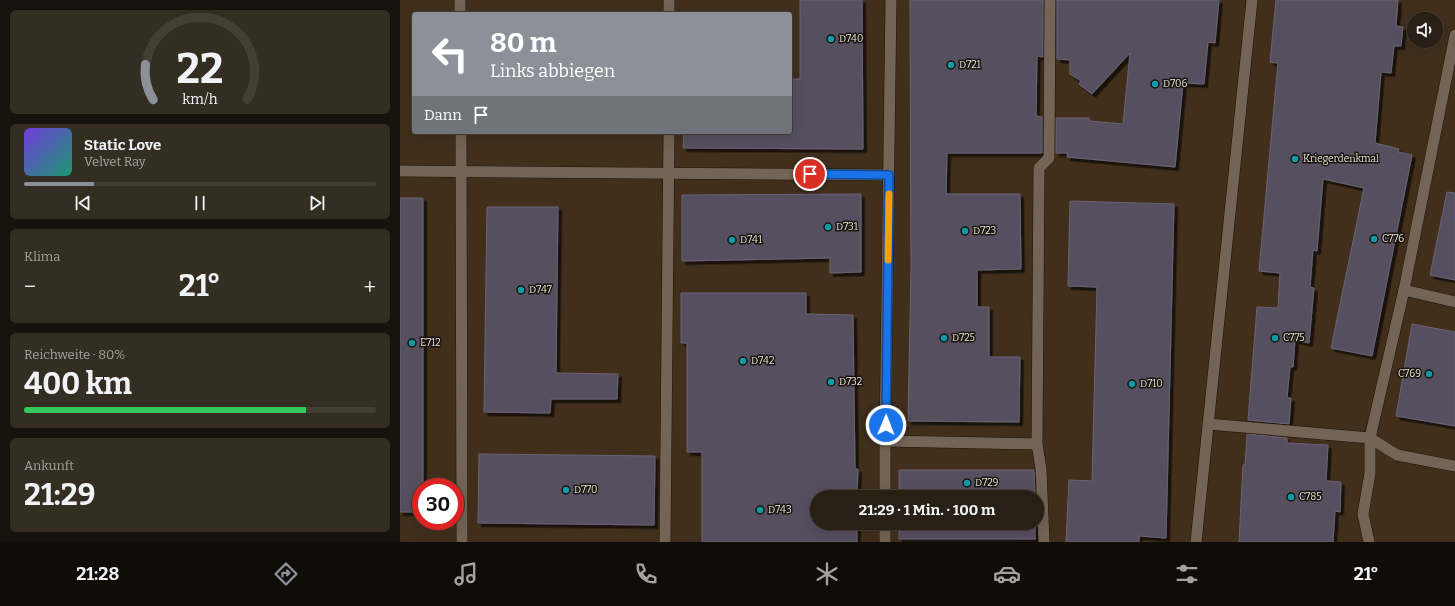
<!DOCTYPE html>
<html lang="de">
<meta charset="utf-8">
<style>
body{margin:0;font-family:Bitter,serif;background:#342d22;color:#f1f3f6;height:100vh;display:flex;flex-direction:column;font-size:15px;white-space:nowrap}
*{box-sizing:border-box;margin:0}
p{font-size:13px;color:#a5a3a0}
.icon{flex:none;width:22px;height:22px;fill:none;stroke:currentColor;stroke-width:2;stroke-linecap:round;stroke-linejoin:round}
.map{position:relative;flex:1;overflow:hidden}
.sheet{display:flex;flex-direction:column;gap:10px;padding:10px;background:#16120c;width:400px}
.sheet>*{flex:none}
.hud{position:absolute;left:12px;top:12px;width:380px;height:122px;border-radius:4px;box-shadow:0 4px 16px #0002,0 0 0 1px #443e34;background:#8c9099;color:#fff;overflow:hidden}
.tools{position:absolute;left:1007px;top:12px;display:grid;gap:8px}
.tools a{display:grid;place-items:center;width:36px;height:36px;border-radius:50%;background:#282015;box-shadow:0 4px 16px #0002,0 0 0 1px #443e34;font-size:20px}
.speed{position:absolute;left:12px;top:478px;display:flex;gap:8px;font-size:20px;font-weight:700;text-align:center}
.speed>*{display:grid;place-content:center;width:52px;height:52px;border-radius:50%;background:#282015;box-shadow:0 4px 16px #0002,0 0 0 1px #443e34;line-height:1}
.speed .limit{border:6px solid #d22;background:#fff;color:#111}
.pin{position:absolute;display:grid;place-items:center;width:34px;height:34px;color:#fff;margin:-17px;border:2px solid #fff;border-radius:50%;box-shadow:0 1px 4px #0007}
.me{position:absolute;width:44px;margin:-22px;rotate:1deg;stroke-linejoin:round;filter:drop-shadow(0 0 3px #0008)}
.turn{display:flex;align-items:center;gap:14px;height:84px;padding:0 12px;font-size:18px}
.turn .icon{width:52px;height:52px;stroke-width:2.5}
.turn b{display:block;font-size:28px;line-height:34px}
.then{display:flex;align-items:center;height:38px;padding:0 12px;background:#0003;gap:8px;font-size:15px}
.big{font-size:30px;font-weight:700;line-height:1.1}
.sheet .card{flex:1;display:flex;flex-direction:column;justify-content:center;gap:6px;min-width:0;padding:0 14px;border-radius:6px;background:#342d22}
.sheet .dial{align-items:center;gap:0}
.dial svg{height:104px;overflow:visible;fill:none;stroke:#443e34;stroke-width:7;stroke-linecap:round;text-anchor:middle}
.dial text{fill:#f1f3f6;stroke:none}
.song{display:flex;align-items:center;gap:12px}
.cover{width:48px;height:48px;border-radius:6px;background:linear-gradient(135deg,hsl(260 70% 55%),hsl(160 70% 35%))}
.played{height:4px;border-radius:2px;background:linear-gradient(90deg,#8c9099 20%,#443e34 20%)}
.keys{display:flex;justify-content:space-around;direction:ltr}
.heat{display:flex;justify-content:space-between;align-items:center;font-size:22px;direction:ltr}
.charge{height:6px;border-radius:3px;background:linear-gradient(90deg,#34c759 80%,#443e34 0)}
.trip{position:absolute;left:410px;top:490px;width:234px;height:40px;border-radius:20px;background:#282015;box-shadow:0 4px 16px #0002,0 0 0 1px #443e34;font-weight:700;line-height:40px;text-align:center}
.tab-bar{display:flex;height:64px;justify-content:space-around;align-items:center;background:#100d08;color:#a5a3a0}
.tab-bar .icon{width:28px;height:28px}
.tab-bar .on{color:#8c9099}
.tab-bar b{font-size:18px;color:#f1f3f6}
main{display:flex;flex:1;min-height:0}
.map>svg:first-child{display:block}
.built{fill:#412f1c;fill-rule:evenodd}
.building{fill:#564f61;stroke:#6a6376;filter:url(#shadow)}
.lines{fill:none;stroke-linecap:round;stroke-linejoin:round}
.service-casing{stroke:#1d1206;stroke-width:12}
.minor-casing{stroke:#1d1206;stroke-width:12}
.service{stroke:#736455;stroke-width:11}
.minor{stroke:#736455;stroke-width:11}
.route-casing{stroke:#114b97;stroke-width:10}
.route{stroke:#1a73e8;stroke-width:7}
.slow{stroke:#f59e0b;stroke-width:7}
.culture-dot{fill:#0f9aa8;stroke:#19130d;stroke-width:1.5}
.labels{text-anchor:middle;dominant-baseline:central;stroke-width:3;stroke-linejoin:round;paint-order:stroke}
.poi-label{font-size:10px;fill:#ece4db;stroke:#19130d;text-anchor:start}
</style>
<main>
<section class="sheet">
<div class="card dial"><svg viewBox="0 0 100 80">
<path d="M14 69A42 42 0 1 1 86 69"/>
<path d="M14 69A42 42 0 0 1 8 42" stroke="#8c9099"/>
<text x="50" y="56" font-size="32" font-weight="700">22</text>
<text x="50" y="72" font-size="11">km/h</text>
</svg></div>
<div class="card">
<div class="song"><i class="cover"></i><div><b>Static Love</b><p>Velvet Ray</p></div></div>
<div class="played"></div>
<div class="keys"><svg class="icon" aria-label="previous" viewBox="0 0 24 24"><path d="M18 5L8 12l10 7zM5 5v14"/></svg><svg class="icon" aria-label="pause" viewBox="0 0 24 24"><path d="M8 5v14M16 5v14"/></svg><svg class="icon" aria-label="next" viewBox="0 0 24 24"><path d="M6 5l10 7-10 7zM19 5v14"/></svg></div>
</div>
<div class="card"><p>Klima</p>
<div class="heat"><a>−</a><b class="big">21°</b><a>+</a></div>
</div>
<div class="card"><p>Reichweite · 80%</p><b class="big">400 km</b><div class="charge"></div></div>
<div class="card"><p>Ankunft</p><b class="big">21:29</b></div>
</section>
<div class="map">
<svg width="1055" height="542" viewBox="0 0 1055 542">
<defs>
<filter id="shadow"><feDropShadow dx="3.5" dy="3.5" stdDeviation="0" flood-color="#0009"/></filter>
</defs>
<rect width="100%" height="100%" fill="#362a1c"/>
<!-- built -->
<path class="built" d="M0 0H1055V542H0ZM14 14H390V132H14ZM1014 19H1036V41H1014ZM21 487H55V521H21ZM417 497H637V523H417Z"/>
<!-- building -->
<g class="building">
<path d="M400 0H462L463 149 283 148 284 132H390V79H400Z"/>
<path d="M510 0H643V57L637 56 636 116 642 117V153H547L546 194H620L621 269 577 270V307H589V357H620L619 422 508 421 511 269Z"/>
<path d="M657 0H819L815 43 808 42 804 84 783 83 775 167 667 157 668 153H656V118H689V121L723 124 730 53 692 94 679 84 681 81 670 74V60L657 59Z"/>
<path d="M876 0H998L996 26 1003 27 1001 46H994L991 73 981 72 975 143 999 149 998 152 1012 155 972 356 931 348 964 188 923 179 917 251 913 250 910 287 914 288 909 343 895 340 893 367H890L887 398H891L889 424 848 420 857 307 878 308 880 273 859 271 878 63 870 62Z"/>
<path d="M1047 192 1055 193V280L1030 275Z"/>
<path d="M461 194V272L430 273V258L282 261V195Z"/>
<path d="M0 198H23V487H21V512H0Z"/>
<path d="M670 201 774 204 766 538 739 536V542H666L669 480 692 481 697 287 668 286Z"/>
<path d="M87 207H158L156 373 218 374 217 399H151L150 413 84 412Z"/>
<path d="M281 293H406V314L453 315 455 469H458L457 497H417V523H457V542H302V452H287V343H281Z"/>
<path d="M1012 324 1055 332V426L996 416Z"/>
<path d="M847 434 887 438V443L928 445 926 481 941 482 940 512 935 511 933 542H839L843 465H845Z"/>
<path d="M79 454 255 456 254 525 78 523Z"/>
<path d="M499 470H634L635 497H499Z"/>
<rect x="499" y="523" width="136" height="16"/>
</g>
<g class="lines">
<!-- service casing -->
<g class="service-casing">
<g id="service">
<path d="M269 0V14"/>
<path d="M1004 290 1055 302"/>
<path d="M808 424 970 438 1004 290 1055 35"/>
<path d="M637 444 641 469 644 542"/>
<path d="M265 542 269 132"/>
<path d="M969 542 963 514 970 473V438L997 455 1055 466"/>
</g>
</g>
<!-- minor casing -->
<g class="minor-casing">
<g id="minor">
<path d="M60 0V14"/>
<path d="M491 0 485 441 637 444 639 168 649 158 650 0"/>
<path d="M61 132 62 542"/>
<path d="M0 171 489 175"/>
<path d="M485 441V497"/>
<path d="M485 523V542"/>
<path d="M796 542 852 0"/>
</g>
</g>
<!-- service -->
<use href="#service" class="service"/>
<!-- minor -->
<use href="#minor" class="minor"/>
</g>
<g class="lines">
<!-- route casing -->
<g class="route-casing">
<path id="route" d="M410 174 489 175 486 425"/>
</g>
<!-- route -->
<use href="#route" class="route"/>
<!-- slow -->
<path class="slow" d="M488 260 489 194"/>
</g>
<!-- markers -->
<g class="culture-dot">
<circle cx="431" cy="39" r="4"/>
<circle cx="551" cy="65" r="4"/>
<circle cx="755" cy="84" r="4"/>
<circle cx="895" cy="159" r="4"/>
<circle cx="428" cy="227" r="4"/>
<circle cx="565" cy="231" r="4"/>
<circle cx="974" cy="239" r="4"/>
<circle cx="332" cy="240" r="4"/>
<circle cx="121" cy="290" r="4"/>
<circle cx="544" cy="338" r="4"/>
<circle cx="875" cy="338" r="4"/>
<circle cx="12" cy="343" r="4"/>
<circle cx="343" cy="361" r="4"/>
<circle cx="1029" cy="374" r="4"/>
<circle cx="431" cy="382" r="4"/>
<circle cx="732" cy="384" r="4"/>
<circle cx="567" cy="483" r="4"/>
<circle cx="166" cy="490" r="4"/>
<circle cx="891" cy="497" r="4"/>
<circle cx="360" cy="510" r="4"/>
</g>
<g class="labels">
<!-- poi labels -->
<g class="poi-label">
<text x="439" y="39">D740</text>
<text x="559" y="65">D721</text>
<text x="763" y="84">D706</text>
<text x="903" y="159">Kriegerdenkmal</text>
<text x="436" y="227">D731</text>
<text x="573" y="231">D723</text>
<text x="982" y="239">C776</text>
<text x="340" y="240">D741</text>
<text x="129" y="290">D747</text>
<text x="552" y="338">D725</text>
<text x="883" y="338">C775</text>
<text x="20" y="343">E712</text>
<text x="351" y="361">D742</text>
<text x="1021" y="374" text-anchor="end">C769</text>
<text x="439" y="382">D732</text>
<text x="740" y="384">D710</text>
<text x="575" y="483">D729</text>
<text x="174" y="490">D770</text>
<text x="899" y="497">C785</text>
<text x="368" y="510">D743</text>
</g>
</g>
</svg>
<div class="tools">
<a><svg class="icon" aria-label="sound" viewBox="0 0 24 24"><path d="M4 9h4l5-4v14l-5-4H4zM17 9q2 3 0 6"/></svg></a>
</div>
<div class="speed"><div class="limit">30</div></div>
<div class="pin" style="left:410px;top:174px;background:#d93025"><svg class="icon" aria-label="arrive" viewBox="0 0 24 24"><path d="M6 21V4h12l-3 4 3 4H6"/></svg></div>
<svg class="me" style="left:486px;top:425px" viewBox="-20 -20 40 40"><circle r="17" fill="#1a73e8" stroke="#fff" stroke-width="3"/><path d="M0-11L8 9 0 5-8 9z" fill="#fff"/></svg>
<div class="trip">21:29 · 1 Min. · 100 m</div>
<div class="hud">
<div class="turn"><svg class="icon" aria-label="left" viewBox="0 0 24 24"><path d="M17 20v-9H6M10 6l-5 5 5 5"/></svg><div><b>80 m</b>Links abbiegen</div></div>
<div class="then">Dann<svg class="icon" aria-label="arrive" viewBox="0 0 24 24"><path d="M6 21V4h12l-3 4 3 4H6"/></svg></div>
</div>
</div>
</main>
<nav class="tab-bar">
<b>21:28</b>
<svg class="icon on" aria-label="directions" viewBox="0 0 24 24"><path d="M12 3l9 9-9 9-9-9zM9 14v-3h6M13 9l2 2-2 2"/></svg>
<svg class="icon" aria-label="music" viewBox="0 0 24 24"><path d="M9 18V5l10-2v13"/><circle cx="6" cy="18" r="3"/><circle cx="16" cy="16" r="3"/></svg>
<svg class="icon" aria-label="phone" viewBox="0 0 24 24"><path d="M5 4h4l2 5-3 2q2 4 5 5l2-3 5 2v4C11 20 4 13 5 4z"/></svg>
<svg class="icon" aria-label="climate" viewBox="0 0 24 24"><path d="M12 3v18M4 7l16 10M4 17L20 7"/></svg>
<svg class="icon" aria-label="car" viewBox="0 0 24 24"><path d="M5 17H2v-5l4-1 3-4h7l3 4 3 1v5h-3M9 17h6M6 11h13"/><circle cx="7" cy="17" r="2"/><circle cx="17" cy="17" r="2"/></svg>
<svg class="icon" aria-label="filters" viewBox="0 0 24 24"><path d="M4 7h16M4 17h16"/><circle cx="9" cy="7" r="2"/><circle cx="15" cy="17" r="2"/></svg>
<b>21°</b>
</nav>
